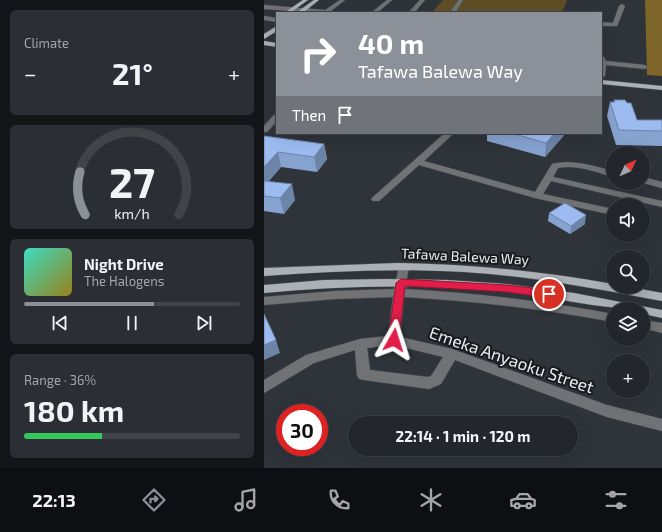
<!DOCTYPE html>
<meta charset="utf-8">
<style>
body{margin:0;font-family:"Exo 2",sans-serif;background:#2b2e34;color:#f1f3f6;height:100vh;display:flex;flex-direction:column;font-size:15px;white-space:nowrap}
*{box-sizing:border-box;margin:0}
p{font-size:13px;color:#a3a5a9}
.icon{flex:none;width:22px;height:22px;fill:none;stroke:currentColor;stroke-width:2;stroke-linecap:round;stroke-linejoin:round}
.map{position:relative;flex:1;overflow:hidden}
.drawer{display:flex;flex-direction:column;gap:10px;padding:10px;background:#131518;width:264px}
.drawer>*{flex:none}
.guide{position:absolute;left:12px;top:12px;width:326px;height:122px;border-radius:0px;box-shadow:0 4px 16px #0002,0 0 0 1px #404348;background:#8c9099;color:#fff;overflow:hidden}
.needle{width:26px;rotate:46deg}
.fabs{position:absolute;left:342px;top:146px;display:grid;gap:8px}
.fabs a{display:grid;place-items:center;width:44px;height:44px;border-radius:50%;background:#23262c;box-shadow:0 4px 16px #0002,0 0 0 1px #404348;font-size:20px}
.speed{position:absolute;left:12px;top:404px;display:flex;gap:8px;font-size:20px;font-weight:700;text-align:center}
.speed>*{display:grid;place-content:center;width:52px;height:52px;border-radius:50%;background:#23262c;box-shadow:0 4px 16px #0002,0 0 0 1px #404348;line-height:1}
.speed .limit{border:6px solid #d22;background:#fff;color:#111}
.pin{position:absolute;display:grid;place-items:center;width:34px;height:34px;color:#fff;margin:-17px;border:2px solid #fff;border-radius:50%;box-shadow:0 1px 4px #0007}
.me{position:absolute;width:44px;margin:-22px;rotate:6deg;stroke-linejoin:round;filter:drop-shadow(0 0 3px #0008)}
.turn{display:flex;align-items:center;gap:14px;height:84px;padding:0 16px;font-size:18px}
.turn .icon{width:52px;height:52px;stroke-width:2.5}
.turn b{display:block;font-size:28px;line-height:34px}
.then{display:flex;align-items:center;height:38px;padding:0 16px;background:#0003;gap:8px;font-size:15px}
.big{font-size:30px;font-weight:700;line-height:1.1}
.drawer .card{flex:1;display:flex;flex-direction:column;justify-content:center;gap:6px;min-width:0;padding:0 14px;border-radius:6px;background:#2b2e34}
.drawer .dial{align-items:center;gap:0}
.dial svg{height:104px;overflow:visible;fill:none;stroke:#404348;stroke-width:7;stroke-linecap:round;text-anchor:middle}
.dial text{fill:#f1f3f6;stroke:none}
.song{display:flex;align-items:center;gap:12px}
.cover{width:48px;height:48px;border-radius:6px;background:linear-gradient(135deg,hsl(170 70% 55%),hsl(50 70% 35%))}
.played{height:4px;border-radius:2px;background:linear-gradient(90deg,#8c9099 60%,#404348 60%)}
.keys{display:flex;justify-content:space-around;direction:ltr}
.heat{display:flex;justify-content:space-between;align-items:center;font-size:22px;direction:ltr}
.charge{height:6px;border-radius:3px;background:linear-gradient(90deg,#34c759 36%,#404348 0)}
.trip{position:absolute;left:84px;top:416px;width:230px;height:40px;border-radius:20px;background:#23262c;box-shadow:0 4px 16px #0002,0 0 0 1px #404348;font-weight:700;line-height:40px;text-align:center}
.tab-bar{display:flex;height:64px;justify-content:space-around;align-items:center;background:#0e0f12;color:#a3a5a9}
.tab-bar .icon{width:28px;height:28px}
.tab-bar .on{color:#8c9099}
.tab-bar b{font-size:18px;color:#f1f3f6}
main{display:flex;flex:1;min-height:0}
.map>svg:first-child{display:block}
.green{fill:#604f26}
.forest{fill:#7e6529}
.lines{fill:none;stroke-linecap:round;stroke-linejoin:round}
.minor-casing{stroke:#4d5157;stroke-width:1}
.major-casing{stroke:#4d5157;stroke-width:1}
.minor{fill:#707276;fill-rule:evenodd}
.major{fill:#acb0b7;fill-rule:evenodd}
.wall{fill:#86a2cf}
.shaded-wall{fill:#6d84a9}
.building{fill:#9cbcf1;stroke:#6d84a9}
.route{fill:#e11d48;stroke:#92132f}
.labels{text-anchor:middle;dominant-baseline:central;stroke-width:4;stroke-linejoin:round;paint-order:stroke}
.street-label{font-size:14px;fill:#ebeef2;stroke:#191b1e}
.near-street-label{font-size:17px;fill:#ebeef2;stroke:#191b1e}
</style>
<main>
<section class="drawer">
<div class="card"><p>Climate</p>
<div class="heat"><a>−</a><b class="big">21°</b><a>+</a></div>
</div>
<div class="card dial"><svg viewBox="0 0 100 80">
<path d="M14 69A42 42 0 1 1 86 69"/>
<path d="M14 69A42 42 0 0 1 10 36" stroke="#8c9099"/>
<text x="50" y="56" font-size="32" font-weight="700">27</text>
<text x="50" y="72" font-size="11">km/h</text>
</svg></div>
<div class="card">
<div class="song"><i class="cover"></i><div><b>Night Drive</b><p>The Halogens</p></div></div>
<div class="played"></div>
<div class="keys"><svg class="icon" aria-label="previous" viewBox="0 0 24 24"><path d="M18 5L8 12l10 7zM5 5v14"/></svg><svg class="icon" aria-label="pause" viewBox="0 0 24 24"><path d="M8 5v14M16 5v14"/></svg><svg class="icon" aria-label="next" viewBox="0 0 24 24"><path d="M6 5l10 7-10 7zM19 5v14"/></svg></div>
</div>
<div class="card"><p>Range · 36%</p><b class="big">180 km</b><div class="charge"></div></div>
</section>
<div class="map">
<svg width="398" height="468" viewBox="0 0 398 468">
<rect width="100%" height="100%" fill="#2f333a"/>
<!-- green -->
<path class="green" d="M179 0H303L298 13H167Z"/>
<!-- forest -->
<path class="forest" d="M381 0H398V76L383 75Z"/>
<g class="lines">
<!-- minor casing -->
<g class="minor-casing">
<g id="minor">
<path d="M76 0H81L67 11 79 13H56L0 9V5L61 10Z"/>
<path d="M123 0H128L113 13H107Z"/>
<path d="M156 0H161L150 13H144Z"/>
<path d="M195 0H199L191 13H185Z"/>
<path d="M358 4 361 6 353 26H337V22L349 23 355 6Z"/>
<path d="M0 16 13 18V22L0 20Z"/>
<path d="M337 55 339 56 342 61 381 65 384 67 381 69 342 65 341 76 337 78Z"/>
<path d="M10 115H13V121L3 132H0V126Z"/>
<path d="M181 133H190L160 161 271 192 288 164C309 159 329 166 349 171V177C332 172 312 164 294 168L289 177 398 201V207L287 181 279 194 349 209V215L271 198 155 165 115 201H109L107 199 109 197Z"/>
<path d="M379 177 398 182V188L379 183Z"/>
<path d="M140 263 144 264 145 267 141 289C211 293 280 301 349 314V322C280 309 210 301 140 297L136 337 188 349 343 405 398 419V431L343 417 191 360 177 384 165 389 100 380 95 379 93 375 91 350 50 363 0 393V380L42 355 96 339 124 336 129 297 71 299 0 305V297L71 291 130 289 135 267 136 264ZM130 345 179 357 167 376 164 377 106 370 103 348Z"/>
<path d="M379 320 398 323V333L379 328Z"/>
</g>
</g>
<!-- major casing -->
<g class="major-casing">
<g id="major">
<path d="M39 0H44L26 13H20Z"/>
<path d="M50 0H55L40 12H36V10Z"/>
<path d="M13 26V31L0 39V34Z"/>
<path d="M0 41 13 43V47L0 45Z"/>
<path d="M337 80 398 86V90L337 84Z"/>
<path d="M133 263C206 264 277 271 349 284V287H366L398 293V301C332 289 267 276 200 272 133 268 67 271 0 276V268Z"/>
<path d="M122 279 183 280 243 284 310 293 398 310V318L379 314V309C333 309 289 297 243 292 162 284 81 285 0 293V285L60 280Z"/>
</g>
</g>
<!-- minor -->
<use href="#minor" class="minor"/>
<!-- major -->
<use href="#major" class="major"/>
</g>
<!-- wall -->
<g class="wall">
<path d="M350 100 363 103 373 120H398V146L352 145 343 116 346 102H350Z"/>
<path d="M223 133H302L281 157 223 141Z"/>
<path d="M0 136 60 144 63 159 53 172 17 167 5 181 31 200 20 214 0 211Z"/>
<path d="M285 213 321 224 306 234 284 221Z"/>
</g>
<!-- shaded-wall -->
<g class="shaded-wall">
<path d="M291 133H302L281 157 282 143Z"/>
<path d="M60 144 63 159 53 172 50 157Z"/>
<path d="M14 152 17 167 0 186V167Z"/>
<path d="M28 184 31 200 20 214 16 198Z"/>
<path d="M322 215 321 224 306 234 307 226Z"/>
<path d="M12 340 16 353 0 360V345Z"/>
</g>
<!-- building -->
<g class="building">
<path d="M350 100H361L363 103H367L373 120H398V131L355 130 346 102H351Z"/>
<path d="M247 133H291L282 143Z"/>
<path d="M0 136 60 144 50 157 14 152 0 167Z"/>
<path d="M0 181 28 184 16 198 0 196Z"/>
<path d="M301 203 322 215 307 226 285 213Z"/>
<path d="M0 314 12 340 0 345Z"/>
</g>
<!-- route -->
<path class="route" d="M137 279 243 285 285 290 289 291 290 294 289 296 285 298 243 292 141 286 135 340 134 343 130 344 126 343 124 340 132 283Z"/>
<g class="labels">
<!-- street labels -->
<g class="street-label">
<text transform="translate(201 256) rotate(3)">Tafawa Balewa Way</text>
</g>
<!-- near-street labels -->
<g class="near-street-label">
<text transform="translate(248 359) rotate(19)">Emeka Anyaoku Street</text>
</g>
</g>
</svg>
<div class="fabs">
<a><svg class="needle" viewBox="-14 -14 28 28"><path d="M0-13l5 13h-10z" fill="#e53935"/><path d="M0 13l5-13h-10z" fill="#a3a5a9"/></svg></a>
<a><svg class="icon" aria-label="sound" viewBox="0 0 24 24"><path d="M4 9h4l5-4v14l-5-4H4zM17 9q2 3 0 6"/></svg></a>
<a><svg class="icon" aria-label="search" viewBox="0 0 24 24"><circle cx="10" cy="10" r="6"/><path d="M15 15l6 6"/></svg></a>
<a><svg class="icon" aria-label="layers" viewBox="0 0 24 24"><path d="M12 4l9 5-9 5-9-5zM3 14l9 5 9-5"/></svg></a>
<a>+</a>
</div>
<div class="speed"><div class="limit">30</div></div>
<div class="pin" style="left:285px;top:294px;background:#d93025"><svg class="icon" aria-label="arrive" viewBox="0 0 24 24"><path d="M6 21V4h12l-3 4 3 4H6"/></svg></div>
<svg class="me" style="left:130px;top:340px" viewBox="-20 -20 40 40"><path d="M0-17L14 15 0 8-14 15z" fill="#e11d48" stroke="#fff" stroke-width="4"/></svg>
<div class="trip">22:14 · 1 min · 120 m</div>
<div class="guide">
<div class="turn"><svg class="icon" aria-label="right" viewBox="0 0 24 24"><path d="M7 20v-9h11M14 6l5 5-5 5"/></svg><div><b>40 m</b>Tafawa Balewa Way</div></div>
<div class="then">Then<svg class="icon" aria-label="arrive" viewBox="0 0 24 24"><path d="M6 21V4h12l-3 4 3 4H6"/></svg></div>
</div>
</div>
</main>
<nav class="tab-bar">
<b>22:13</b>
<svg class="icon on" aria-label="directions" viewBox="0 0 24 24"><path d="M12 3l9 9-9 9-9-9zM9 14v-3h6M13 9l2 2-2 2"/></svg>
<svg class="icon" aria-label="music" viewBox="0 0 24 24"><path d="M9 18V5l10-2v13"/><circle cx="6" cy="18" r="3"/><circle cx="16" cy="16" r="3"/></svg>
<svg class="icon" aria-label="phone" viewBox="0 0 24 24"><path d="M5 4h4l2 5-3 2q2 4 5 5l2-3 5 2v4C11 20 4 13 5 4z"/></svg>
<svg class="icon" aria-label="climate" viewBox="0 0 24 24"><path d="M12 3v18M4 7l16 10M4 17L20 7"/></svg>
<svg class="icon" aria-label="car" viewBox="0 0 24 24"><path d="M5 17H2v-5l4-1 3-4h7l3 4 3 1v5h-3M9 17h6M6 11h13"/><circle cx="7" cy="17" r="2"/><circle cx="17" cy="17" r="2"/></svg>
<svg class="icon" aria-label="filters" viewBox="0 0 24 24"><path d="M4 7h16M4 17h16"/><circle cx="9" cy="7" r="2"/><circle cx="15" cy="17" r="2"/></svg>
</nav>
